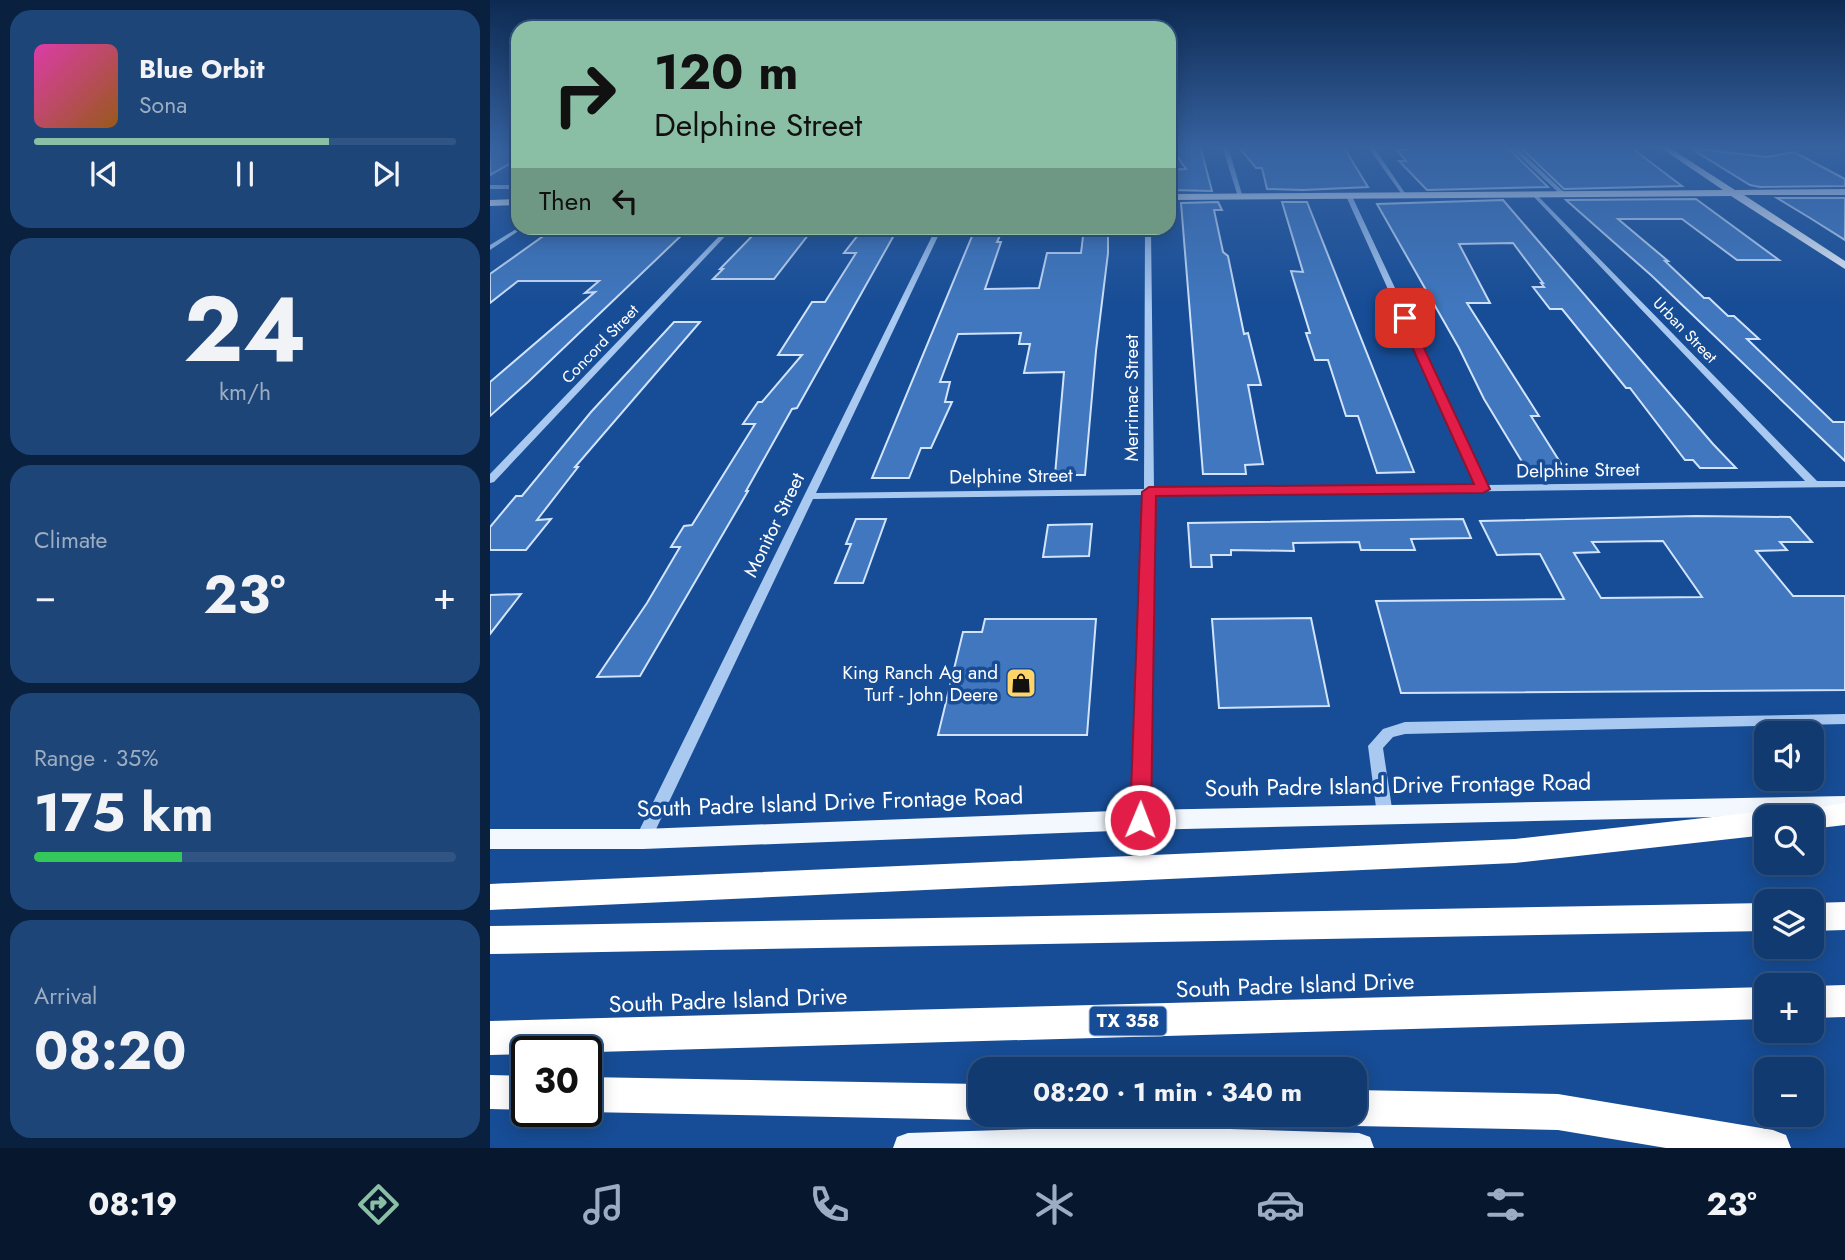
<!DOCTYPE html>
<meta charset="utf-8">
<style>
body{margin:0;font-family:Jost,sans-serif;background:#1e4578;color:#f1f3f6;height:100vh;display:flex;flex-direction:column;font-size:26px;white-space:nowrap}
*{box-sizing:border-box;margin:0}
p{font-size:23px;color:#9cadc3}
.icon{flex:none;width:38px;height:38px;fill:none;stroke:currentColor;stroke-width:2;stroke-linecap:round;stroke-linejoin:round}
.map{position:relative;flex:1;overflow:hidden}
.drawer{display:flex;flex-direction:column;gap:10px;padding:10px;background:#09203e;width:490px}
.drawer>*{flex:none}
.hud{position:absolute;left:21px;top:21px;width:665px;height:214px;border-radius:21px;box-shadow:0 4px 18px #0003,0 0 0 2px #305483;background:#8abfa5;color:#111;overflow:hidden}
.tools{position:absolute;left:1264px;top:721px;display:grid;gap:14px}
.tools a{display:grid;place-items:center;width:70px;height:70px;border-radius:14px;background:#113a70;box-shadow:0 4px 18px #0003,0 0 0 2px #305483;font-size:35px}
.speed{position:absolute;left:21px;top:1036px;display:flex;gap:14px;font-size:35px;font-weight:700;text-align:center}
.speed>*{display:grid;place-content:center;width:91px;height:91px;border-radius:50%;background:#113a70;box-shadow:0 4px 18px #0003,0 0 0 2px #305483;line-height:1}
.speed .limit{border:4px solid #111;border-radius:10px;background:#fff;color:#111}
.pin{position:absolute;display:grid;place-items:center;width:60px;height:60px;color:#fff;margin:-30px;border-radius:14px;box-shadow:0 4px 10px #0006}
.me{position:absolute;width:77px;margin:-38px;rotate:1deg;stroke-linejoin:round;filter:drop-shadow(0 0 5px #0008)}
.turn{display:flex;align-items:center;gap:24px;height:147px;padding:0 28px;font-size:32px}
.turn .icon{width:91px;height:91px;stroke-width:2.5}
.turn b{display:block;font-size:49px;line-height:60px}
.then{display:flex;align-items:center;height:66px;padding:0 28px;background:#0003;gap:14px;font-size:26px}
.big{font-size:52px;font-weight:700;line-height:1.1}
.drawer .tile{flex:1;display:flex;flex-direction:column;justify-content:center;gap:10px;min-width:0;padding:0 24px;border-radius:21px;background:#1e4578}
.drawer .dial{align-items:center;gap:0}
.dial b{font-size:91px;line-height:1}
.song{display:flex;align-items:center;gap:21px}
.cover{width:84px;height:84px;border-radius:10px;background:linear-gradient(135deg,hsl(320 70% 55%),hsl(30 70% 35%))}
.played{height:7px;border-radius:4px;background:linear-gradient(90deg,#8abfa5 70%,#305483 70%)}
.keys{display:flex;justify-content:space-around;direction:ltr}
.heat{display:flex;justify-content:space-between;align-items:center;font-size:38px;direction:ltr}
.charge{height:10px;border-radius:5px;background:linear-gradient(90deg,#34c759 35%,#305483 0)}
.trip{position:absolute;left:478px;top:1057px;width:399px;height:70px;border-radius:21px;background:#113a70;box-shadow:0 4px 18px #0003,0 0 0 2px #305483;font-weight:700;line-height:70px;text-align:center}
.tabs{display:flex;height:112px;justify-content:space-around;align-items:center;background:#07172d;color:#9cadc3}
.tabs .icon{width:49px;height:49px}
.tabs .active{color:#8abfa5}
.tabs b{font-size:32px;color:#f1f3f6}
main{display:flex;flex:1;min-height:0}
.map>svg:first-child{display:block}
.building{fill:#4077be;stroke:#d1e4fc;stroke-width:2;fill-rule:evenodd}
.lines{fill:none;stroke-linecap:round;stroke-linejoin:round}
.minor{fill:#a9c9f1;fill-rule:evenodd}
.major{fill:#f3f8ff;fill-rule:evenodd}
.highway{fill:#fff;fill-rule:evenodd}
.route{fill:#e11d48;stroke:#92132f;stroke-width:2}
.labels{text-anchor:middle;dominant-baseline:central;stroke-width:7;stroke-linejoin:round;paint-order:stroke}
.far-street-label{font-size:16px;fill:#fff;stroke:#174d96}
.shield{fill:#174d96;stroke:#b9cae0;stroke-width:2}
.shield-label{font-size:18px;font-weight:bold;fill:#fff}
.street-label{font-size:19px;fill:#fff;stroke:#174d96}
.poi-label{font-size:19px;fill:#fff;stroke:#174d96;text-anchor:end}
.near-street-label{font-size:23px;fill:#fff;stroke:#174d96}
</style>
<main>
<section class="drawer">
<div class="tile">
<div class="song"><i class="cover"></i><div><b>Blue Orbit</b><p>Sona</p></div></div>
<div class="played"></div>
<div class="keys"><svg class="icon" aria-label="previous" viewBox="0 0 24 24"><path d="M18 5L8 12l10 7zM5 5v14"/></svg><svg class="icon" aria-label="pause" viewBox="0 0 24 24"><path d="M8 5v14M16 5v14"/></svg><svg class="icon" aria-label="next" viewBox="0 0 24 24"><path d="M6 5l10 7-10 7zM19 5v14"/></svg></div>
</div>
<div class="tile dial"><b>24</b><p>km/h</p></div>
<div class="tile"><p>Climate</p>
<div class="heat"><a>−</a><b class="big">23°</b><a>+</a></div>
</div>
<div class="tile"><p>Range · 35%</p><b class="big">175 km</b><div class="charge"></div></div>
<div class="tile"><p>Arrival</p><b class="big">08:20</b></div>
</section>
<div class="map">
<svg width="1355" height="1148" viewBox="0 0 1355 1148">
<rect width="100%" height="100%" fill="#174d96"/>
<!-- building -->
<g class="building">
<path d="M0 146H28V159L0 175Z"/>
<path d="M680 146H710L722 191 679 190V170L696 169Z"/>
<path d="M748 146H853L878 187 813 190 777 189 772 168H766Z"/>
<path d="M914 146H1016L1058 187 937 190 909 161H916L907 150H916Z"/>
<path d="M1029 146H1139L1192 186 1074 189Z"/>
<path d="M1200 148 1277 157 1304 152 1355 179V186L1270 187 1260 185Z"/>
<path d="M1287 198H1355V240L1320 218Z"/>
<path d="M1206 199 1289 260H1247L1192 219H1128L1178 261H1175L1214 298H1219L1238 316H1244L1269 339H1257L1343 422H1355V461L1162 276 1076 200Z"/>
<path d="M1013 200 1223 444 1246 468H1210L1203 460H1195L1140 388H1136L1072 309H1060L1043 287H1054L1051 283H1053L1023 243 969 244 1000 303H977L1049 416H1041L1075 470H1037L994 399 969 348 887 204Z"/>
<path d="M728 202 732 210H724L733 252 738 256 754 334 758 333 771 385H758L773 464 755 465 756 474H713L691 203Z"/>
<path d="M792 202H817L924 472 887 473 868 416H856L838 360H825L816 333H820L801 271 813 272Z"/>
<path d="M384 228H408L307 408 302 409 256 491H258L150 676 107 677 157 603 190 547H181L194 526 202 525 265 424H253L268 402H272L312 355H288L322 302H335L366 253H354L372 230Z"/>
<path d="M594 228H618V253L606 351 595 475H565L574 372 534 373 540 344H529L531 333 468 334 450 382H460L455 402H462L441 448H431L419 478H382L485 229H513L507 242H511L495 289 549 288 557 253H591Z"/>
<path d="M268 230H322L284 279H223L233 269H230Z"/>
<path d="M196 231 38 382 0 416V382L105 292 95 293 109 281H28L0 303V274L59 232Z"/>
<path d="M184 322H210L85 467H88L47 520 61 519 36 550H0V527L26 496H32L101 412Z"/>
<path d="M1206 516 1300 517 1322 542H1290L1297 550 1266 551 1303 596H1355V690L911 693 886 601 1074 599 1050 554 1007 555 990 521ZM1173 541 1212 597 1111 598 1084 553 1109 552 1102 542Z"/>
<path d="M366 519H396L373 583H345L361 544H356Z"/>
<path d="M973 519 981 538 921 539 925 550H871L869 542 803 543 804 551 741 550V555H721L722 567H701L698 523Z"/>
<path d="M602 524 599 556 553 557 558 525Z"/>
<path d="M31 594 0 634V595Z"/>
<path d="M821 618 839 706 729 708 722 619Z"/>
<path d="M495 619H606L597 735H448L473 632H492Z"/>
</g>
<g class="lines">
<!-- minor -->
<g class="minor">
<path d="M732 146H738L753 198 748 197Z"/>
<path d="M877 146H883L917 196H913Z"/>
<path d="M1019 146H1025L1075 193V195H1071Z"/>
<rect x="0" y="185" width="28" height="4"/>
<path d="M1044 192 1327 481H1355V487L664 495 658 820 656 825 650 827 644 825 642 820 653 495 323 499 159 844 153 846 147 844 145 839 446 228H452L326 493 654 489 655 228H661L664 489 986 485 856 196 859 194 862 196 997 485 1315 481 1042 195Z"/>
<path d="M28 228H33L0 250V245Z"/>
<path d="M237 228H243L4 482 0 483V474Z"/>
<path d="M1355 714V724L915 734 903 737 893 748 903 815 901 820 895 822 889 820 887 815 878 746 893 729 915 722Z"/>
</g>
<!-- major -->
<g class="major">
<path d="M1168 146H1177L1245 190 1355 189V195H1254L1355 261V269L1241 196 679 200V194L1233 190Z"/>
<path d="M28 199V205L0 206V200Z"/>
<path d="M1355 796V814L650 830 153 849H0V829H153L650 810Z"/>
<path d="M638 1126 869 1133 880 1137 884 1148H403L407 1137 418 1133Z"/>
</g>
<!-- highway -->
<g class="highway">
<path d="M1355 803V825L1321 829V817H1308L1311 810Z"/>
<path d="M1276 811 1287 817H1276V835L1025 863 0 910V884L1025 839Z"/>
<path d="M1355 902V930L1321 931V903Z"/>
<path d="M1276 903V931L0 954V926Z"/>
<path d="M1355 985V1017L1321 1018V986Z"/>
<path d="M1276 987V1019L0 1055V1021Z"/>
<path d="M0 1075 37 1076V1110L0 1109Z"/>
<path d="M96 1077 490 1084V1115H502L490 1120 96 1112Z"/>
<path d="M864 1090 1068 1094 1283 1130 1296 1135 1301 1148H1176L1068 1130 864 1126 851 1121 849 1115H864Z"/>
</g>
</g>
<!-- sky -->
<linearGradient id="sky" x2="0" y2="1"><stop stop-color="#0d2a52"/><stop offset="0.48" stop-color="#3662a0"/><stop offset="1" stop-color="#3662a0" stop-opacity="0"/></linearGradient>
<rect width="1355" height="307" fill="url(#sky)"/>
<!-- route -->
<path class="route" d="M911 316 920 318 1000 489 993 493 666 496 661 820 658 826 650 828 643 826 640 820 652 492 659 487 984 484 909 318Z"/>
<!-- icons -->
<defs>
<g id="shop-square" transform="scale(1.575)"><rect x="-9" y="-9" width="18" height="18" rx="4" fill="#ffd569" stroke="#174d96"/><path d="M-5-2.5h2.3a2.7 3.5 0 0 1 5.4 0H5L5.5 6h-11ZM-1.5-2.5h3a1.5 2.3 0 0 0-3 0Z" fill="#111"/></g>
</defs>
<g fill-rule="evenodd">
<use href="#shop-square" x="531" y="683"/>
</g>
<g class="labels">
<!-- far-street labels -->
<g class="far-street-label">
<text transform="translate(1195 330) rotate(46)">Urban Street</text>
<text transform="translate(110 344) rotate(-46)">Concord Street</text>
</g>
<!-- shield labels -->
<rect class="shield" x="599.5" y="1006.5" width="77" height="29" rx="5"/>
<g class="shield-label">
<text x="638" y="1021">TX 358</text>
</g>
<!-- street labels -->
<g class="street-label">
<text transform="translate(641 398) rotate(-90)">Merrimac Street</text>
<text transform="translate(1088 470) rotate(-1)">Delphine Street</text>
<text transform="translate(521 476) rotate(-1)">Delphine Street</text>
<text transform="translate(284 525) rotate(-64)">Monitor Street</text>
</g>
<!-- poi labels -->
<g class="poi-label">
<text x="508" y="672">King Ranch Ag and<tspan x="508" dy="22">Turf - John Deere</tspan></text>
</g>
<!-- near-street labels -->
<g class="near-street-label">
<text transform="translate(908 785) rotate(-1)">South Padre Island Drive Frontage Road</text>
<text transform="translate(340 802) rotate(-2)">South Padre Island Drive Frontage Road</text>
<text transform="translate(805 985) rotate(-2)">South Padre Island Drive</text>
<text transform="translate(238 1000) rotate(-2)">South Padre Island Drive</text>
</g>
</g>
</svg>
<div class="tools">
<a><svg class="icon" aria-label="sound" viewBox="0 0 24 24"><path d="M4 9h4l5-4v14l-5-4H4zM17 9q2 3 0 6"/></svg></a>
<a><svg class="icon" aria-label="search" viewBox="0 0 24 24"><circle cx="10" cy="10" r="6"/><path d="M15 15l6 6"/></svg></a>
<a><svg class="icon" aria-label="layers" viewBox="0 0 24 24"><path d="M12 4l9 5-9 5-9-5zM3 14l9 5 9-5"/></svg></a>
<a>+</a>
<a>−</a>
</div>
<div class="speed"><div class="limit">30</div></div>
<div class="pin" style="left:915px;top:318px;background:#d93025"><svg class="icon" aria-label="arrive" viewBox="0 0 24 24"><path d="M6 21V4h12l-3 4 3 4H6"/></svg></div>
<svg class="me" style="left:650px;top:820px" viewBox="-20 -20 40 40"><circle r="17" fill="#e11d48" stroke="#fff" stroke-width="3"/><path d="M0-11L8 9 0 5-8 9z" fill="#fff"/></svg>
<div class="trip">08:20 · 1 min · 340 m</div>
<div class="hud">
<div class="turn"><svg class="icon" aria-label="right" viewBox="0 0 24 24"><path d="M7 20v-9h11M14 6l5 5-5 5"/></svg><div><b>120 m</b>Delphine Street</div></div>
<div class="then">Then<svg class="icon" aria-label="left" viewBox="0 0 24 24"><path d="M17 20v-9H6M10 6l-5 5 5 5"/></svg></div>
</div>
</div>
</main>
<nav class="tabs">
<b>08:19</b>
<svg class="icon active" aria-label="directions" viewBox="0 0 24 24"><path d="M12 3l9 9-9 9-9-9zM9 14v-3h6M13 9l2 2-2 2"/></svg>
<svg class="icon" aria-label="music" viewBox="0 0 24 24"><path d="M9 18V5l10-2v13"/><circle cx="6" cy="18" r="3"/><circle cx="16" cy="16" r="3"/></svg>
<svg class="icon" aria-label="phone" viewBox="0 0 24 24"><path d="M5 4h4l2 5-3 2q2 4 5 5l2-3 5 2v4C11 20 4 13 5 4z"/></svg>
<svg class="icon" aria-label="climate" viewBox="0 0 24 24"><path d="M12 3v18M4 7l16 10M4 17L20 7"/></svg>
<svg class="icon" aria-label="car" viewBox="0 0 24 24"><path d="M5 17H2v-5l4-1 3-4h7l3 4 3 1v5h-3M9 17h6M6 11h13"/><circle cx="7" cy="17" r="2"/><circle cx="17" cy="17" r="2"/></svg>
<svg class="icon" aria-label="filters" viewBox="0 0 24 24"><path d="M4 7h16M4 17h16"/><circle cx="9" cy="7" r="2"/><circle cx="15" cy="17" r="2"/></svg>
<b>23°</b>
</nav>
